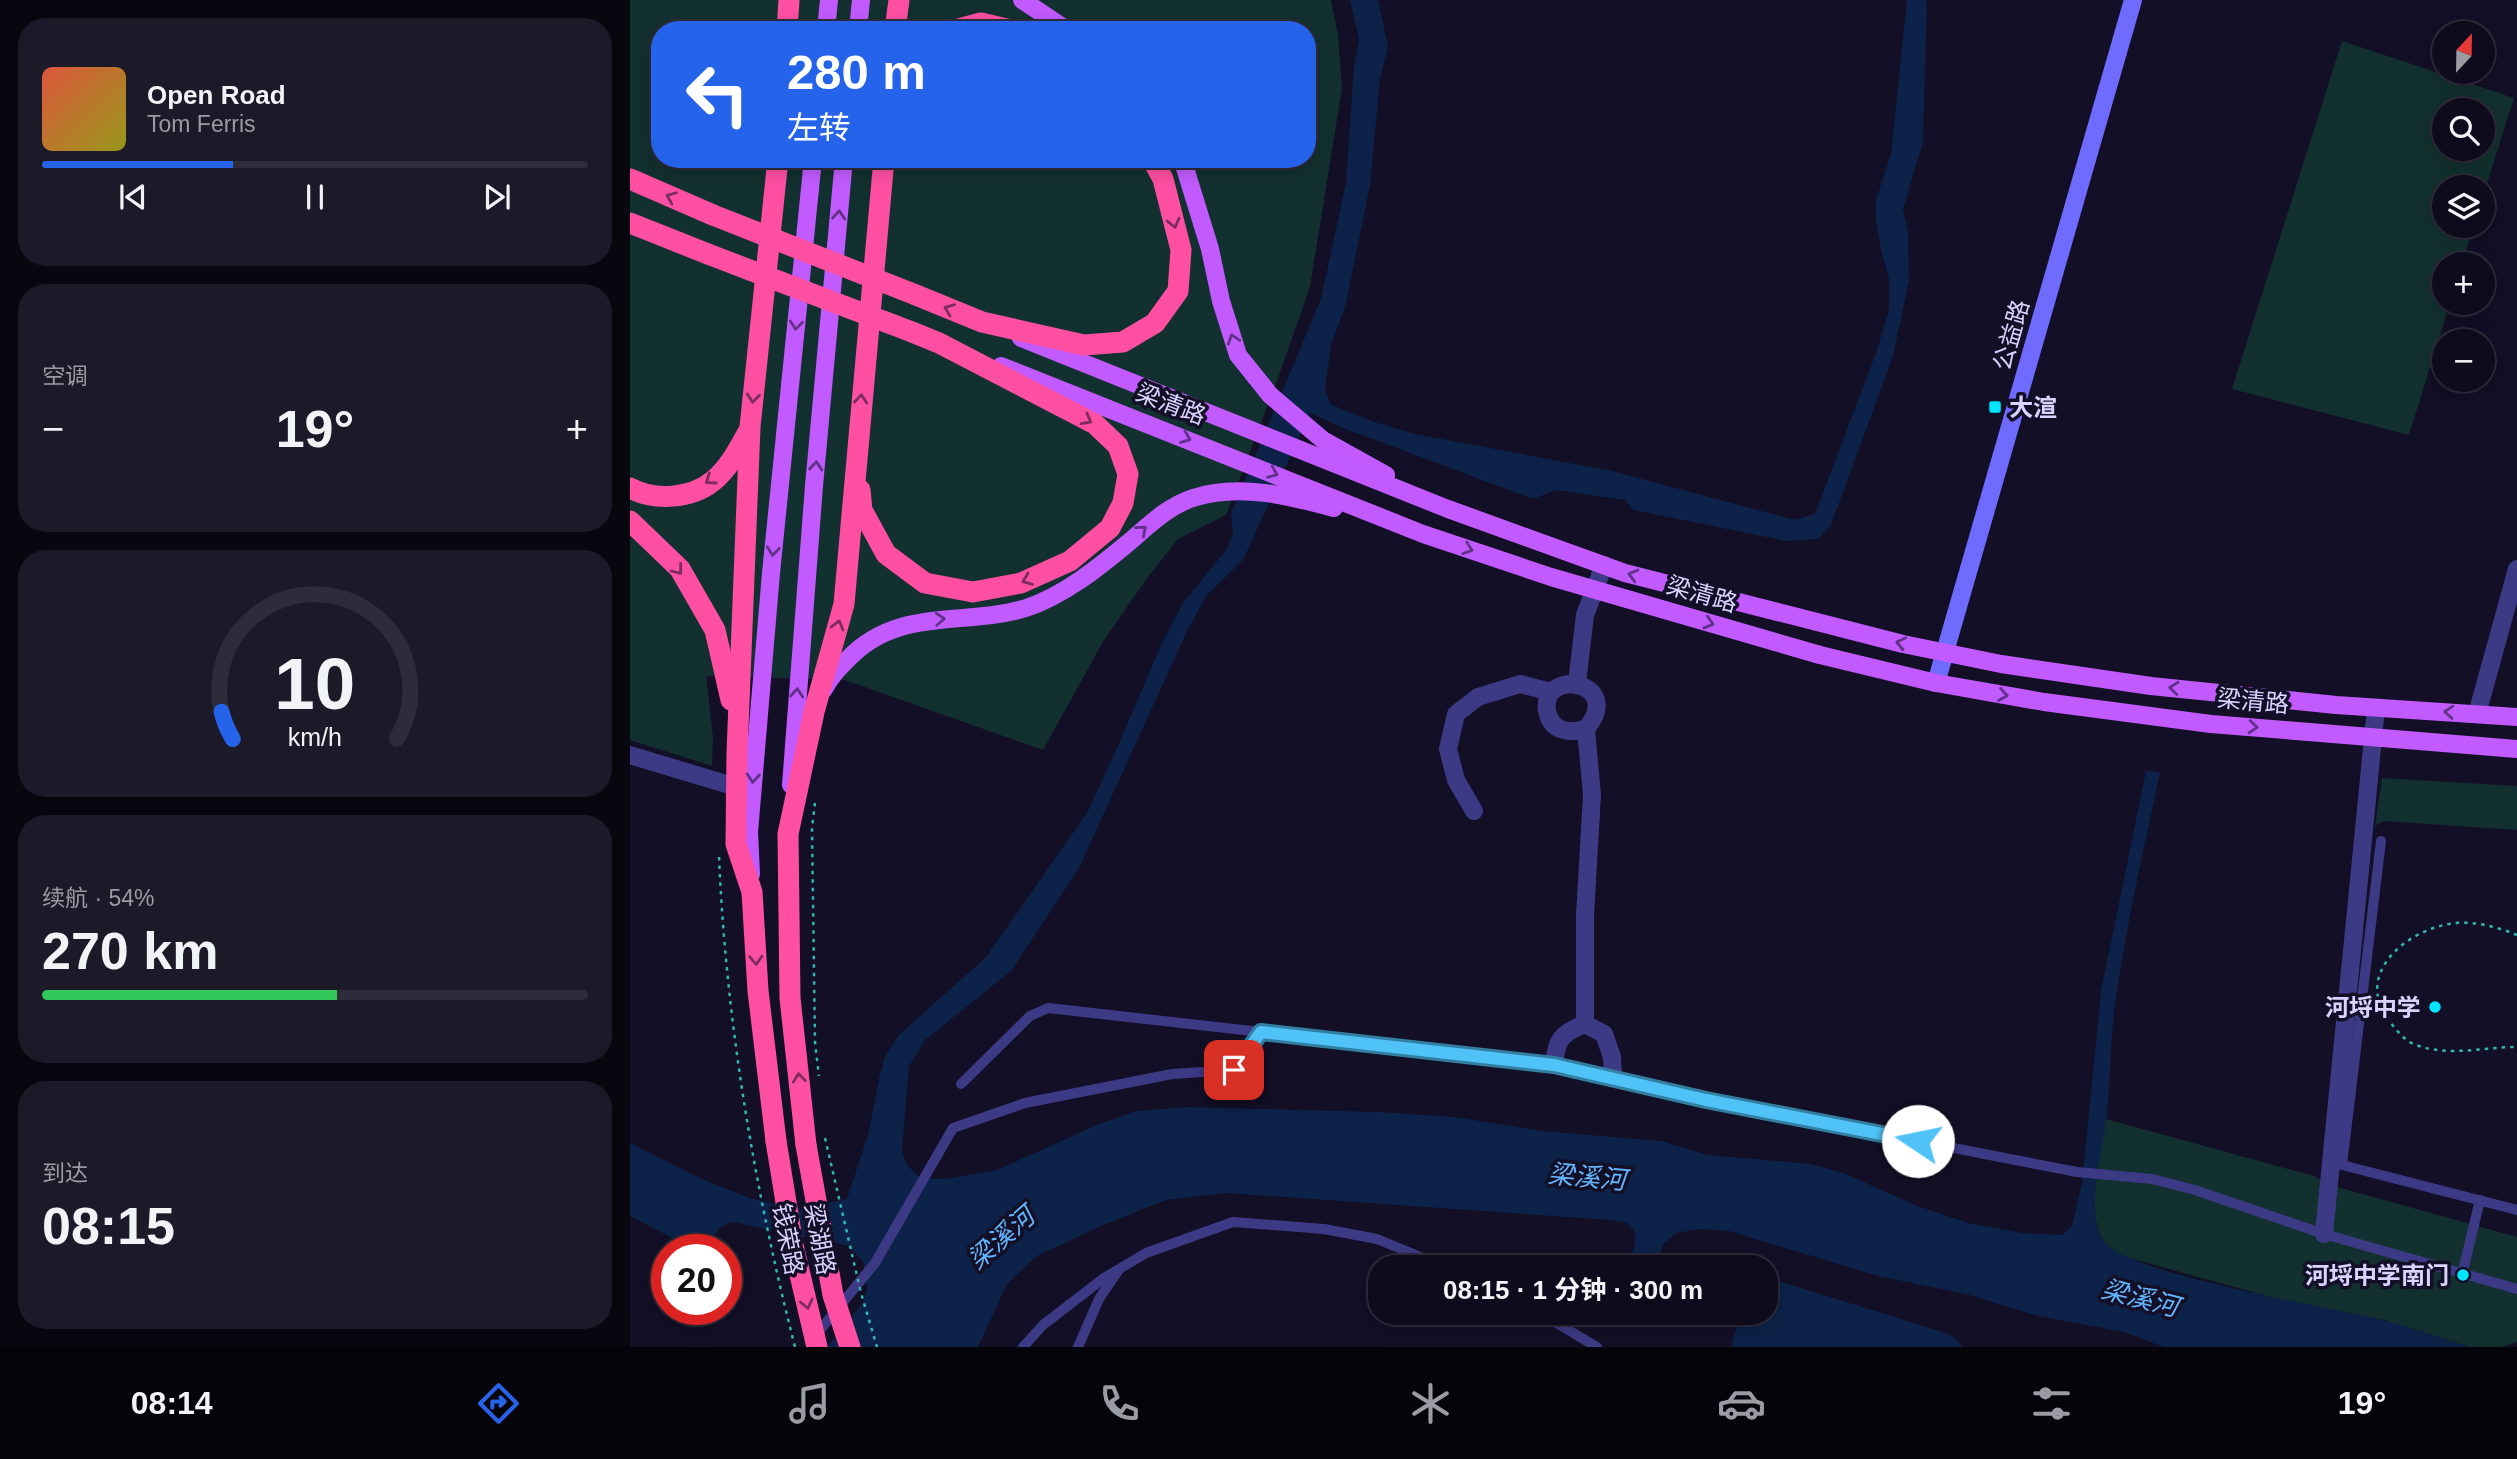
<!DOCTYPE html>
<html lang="zh">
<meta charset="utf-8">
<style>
body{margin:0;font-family:Helvetica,"Noto Sans SC",sans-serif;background:#1c1929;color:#f1f3f6;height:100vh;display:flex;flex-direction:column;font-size:26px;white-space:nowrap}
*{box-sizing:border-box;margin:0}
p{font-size:23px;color:#9b9ba3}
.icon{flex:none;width:38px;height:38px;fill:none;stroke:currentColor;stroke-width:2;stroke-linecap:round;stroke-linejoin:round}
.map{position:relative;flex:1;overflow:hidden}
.details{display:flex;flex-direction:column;gap:18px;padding:18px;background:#08060f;width:630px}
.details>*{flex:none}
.banner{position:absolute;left:21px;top:21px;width:665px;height:147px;border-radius:28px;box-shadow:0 4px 18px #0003,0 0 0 2px #2e2b3b;background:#2563eb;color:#fff;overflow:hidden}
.needle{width:46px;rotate:22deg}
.fabs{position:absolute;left:1802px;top:21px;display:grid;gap:14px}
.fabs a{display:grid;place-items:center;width:63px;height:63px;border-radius:50%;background:#0e0b1c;box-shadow:0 4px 18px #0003,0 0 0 2px #2e2b3b;font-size:35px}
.speed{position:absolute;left:21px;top:1234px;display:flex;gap:14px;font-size:35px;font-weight:700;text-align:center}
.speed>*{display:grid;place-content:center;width:91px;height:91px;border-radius:50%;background:#0e0b1c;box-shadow:0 4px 18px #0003,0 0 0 2px #2e2b3b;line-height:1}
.speed .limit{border:10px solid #d22;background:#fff;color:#111}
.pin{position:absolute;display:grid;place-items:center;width:60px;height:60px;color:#fff;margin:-30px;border-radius:14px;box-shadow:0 4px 10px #0006}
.me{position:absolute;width:77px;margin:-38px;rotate:281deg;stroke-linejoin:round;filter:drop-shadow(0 0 5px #0008)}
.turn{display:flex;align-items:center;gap:24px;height:147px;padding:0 21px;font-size:32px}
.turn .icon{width:91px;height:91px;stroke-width:2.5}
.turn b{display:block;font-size:49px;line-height:60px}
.big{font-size:52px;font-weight:700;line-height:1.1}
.details .tile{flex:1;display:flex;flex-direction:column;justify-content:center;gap:10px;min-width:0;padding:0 24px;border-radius:28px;background:#1c1929}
.details .dial{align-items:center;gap:0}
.dial svg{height:182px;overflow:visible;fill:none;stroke:#2e2b3b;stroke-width:7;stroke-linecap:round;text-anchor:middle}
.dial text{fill:#f1f3f6;stroke:none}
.song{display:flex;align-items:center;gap:21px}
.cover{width:84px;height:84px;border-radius:10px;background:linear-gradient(135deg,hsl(10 70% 55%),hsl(60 70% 35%))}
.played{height:7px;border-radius:4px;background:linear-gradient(90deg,#2563eb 35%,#2e2b3b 35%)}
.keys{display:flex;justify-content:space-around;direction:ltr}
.heat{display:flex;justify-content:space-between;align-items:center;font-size:38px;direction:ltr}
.charge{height:10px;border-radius:5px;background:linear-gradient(90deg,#34c759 54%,#2e2b3b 0)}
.trip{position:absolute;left:738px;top:1255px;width:410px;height:70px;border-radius:28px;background:#0e0b1c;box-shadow:0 4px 18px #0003,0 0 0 2px #2e2b3b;font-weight:700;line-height:70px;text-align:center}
.tabs{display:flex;height:112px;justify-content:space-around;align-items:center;background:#06040b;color:#9b9ba3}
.tabs .icon{width:49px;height:49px}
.tabs .active{color:#2563eb}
.tabs b{font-size:32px;color:#f1f3f6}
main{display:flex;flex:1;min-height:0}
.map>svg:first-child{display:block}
.green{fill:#12302f;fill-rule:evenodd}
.water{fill:#0c2248}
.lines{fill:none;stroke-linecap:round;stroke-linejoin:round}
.path{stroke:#2fb8b0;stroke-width:2.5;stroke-dasharray:3.5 5;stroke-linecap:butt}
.lane{stroke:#3d3a85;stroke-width:10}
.street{stroke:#3d3a85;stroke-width:18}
.secondary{stroke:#6f6bff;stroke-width:18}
.primary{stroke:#c25bff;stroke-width:18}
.highway{stroke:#ff4fa3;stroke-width:21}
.path-bridge{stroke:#2fb8b0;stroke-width:2.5;stroke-dasharray:3.5 5;stroke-linecap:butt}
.highway-bridge{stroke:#ff4fa3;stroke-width:21}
.oneway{stroke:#7d2c5e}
.oneway2{stroke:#623188}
.route-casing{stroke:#337fa1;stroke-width:18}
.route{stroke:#4fc3f7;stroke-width:12}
.poi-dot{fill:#00e5ff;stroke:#130f26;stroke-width:2.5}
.labels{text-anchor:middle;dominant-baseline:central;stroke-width:7;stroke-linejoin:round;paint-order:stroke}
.street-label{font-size:24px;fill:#d9d4ff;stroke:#130f26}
.poi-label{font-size:24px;font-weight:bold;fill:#d9d4ff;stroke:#130f26;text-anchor:end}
.water-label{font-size:26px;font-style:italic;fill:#62b6ff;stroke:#130f26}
</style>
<main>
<section class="details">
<div class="tile">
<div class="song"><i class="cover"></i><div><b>Open Road</b><p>Tom Ferris</p></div></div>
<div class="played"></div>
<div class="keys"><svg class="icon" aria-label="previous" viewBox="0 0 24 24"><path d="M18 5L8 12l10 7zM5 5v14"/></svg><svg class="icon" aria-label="pause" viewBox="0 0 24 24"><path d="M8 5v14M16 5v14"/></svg><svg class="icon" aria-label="next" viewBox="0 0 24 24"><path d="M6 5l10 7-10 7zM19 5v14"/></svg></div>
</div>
<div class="tile"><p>空调</p>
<div class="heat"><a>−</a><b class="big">19°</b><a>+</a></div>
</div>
<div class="tile dial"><svg viewBox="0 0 100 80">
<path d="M14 69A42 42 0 1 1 86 69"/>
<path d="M14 69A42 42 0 0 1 9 57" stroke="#2563eb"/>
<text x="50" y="56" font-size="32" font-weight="700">10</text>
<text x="50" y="72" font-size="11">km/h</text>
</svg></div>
<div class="tile"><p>续航 · 54%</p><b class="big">270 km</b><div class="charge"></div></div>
<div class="tile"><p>到达</p><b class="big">08:15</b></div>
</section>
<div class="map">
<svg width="1887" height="1347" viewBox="0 0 1887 1347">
<rect width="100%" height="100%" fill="#130f26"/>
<!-- green -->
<g class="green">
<path d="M0 0H701L708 35 712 88 680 287 648 378 596 515 548 539 518 577 474 640 413 750 215 680 76 676 83 737 82 766 0 740ZM30 30H677V159H30Z"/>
<path d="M1712 41 1884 98 1853 196V187H1815V226H1844L1832 264H1815V303H1820L1779 435 1602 389ZM1815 110H1853V149H1815Z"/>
<path d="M1752 778 1887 786V830L1754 821 1745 826Z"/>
<path d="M1476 1119 1684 1176 1700 1185 1887 1237V1342L1871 1347H1840L1754 1320 1659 1302 1492 1256C1487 1252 1479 1248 1475 1243 1454 1217 1471 1150 1476 1119Z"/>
</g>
<!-- water -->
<g class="water">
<path d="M720 0H748L758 46 750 79 740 185 716 303 701 346 695 388 700 404 744 422 785 434 982 471 1165 520 1185 514 1246 353 1259 311V279L1251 249 1246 220V200L1261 154 1277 0H1297L1293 142 1273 209 1278 233 1279 280 1263 356 1201 525 1188 539 1156 541 1004 510 995 500 926 490 903 499 711 427 680 413 613 560 577 595 558 629 449 868 381 971 295 1040 279 1066 272 1151 277 1165 290 1178 315 1179 367 1170 469 1124 506 1111 557 1107 749 1112 825 1117 912 1131 1031 1141 1078 1155 1181 1164 1216 1174 1285 1205 1338 1223 1392 1233 1432 1235 1442 1226 1452 1183 1471 991 1516 771 1530 772C1515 844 1498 917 1487 990 1480 1034 1481 1079 1476 1122 1472 1154 1454 1215 1474 1242 1497 1273 1702 1308 1748 1319 1779 1326 1809 1338 1840 1347H1534L1494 1332 1408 1316 1336 1294 1248 1276 1099 1231 1070 1229 1047 1233 1034 1243 1025 1267H997L1005 1244V1232L997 1223 981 1220 596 1193 536 1200 473 1225 407 1256 377 1284 348 1347H197L233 1302 237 1288 233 1262 219 1246 103 1222C89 1225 82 1235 81 1249H63L0 1216V1143L72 1179 119 1198 165 1209 217 1199 238 1135 250 1074 256 1054 270 1034 356 957 457 813 487 748 531 645 553 603 597 549 603 533 601 513 691 299 716 183 724 65 729 40Z"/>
<path d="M1136 1277 1316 1333 1330 1343 1332 1347H1101L1108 1322 1075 1313 1136 1312Z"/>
</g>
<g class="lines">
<!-- path -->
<g class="path">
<path d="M185 803 182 828 185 1043 189 1076"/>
<path d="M89 857C96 1021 124 1187 165 1347"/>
<path d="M1887 935C1865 926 1838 919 1814 925 1771 935 1725 976 1759 1021 1767 1030 1774 1041 1786 1045 1819 1057 1853 1047 1887 1047"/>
</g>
<!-- lane -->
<g class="lane">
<path d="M1751 841 1712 1165 1887 1210"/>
<path d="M331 1084 400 1016 418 1008 924 1065 1076 1100 1447 1172 1522 1179 1565 1190 1694 1234 1887 1289"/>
<path d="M1832 1275 1850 1200"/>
<path d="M908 1312 967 1347"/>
<path d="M186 1335 245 1263 323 1128 395 1103 542 1074 604 1070 631 1032"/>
<path d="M393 1347 413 1325 474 1278 516 1253 603 1222 694 1229 747 1239 815 1267"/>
<path d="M448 1347 469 1299 488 1271"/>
</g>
<!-- street -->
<g class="street">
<path d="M947 683 955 615 974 565"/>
<path d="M1847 714 1887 569"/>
<path d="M0 755 106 787"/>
<path d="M844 811 826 780 818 749 826 714 848 697 890 684 921 692"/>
<path d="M955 1024 974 1034 982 1057 983 1077"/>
<path d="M924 1065C926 1040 931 1033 955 1024V915L962 795 956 729C996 681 910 667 917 711 921 731 938 734 956 729"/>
<path d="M1694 1234 1746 708"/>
</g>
<!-- secondary -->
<path class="secondary" d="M1306 683 1503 0"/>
<!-- primary -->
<g class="primary">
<path d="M392 0 437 30"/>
<path d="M196 30 199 0"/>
<path d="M228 30 231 0"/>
<path d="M550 159 555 168 580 249 591 301 608 355 640 395 693 440 756 475"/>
<path d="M391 338 818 509 995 573 1273 644 1371 664 1521 686 1706 705 1887 717"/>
<path d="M371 366 793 534 921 577 1190 655 1306 683 1414 702 1581 724 1887 749"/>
<path d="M194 689C200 677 208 669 217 660 267 606 333 627 396 608 433 596 468 568 498 543 518 526 538 506 563 498 610 483 659 496 704 508"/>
<path d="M161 785 184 486 214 159"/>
<path d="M121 874 119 832 141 573 183 159"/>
</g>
<!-- highway -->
<g class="highway">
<path d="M157 30 159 0"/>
<path d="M265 30 269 0"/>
<path d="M325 30 351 23 381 30"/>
<path d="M0 179 83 215"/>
<path d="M0 223 78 254"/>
<path d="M286 295 352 322 454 345 493 342 525 323 548 291 551 250 533 179 522 159"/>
<path d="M0 488C24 501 61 499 83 481 99 468 108 450 118 432"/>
<path d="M230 490 232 510 256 554 295 583 343 592 391 583 440 561 480 528 493 503 498 474 488 446 465 424 309 343 282 332"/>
<path d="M0 521 50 569 85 630 101 700"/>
<path d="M146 1141 128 991 122 892 106 844 107 753 120 427 148 159"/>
<path d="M176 1145 160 998 158 834 184 712 214 604 254 159"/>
</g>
<!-- path-bridge -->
<path class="path-bridge" d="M195 1138 231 1293 247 1347"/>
<!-- highway-bridge -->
<g class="highway-bridge">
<path d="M83 215 286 295"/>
<path d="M78 254 282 332"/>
<path d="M146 1141 163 1245 187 1347"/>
<path d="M176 1145 203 1295 220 1347"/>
</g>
</g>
<!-- one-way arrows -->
<defs><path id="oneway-chevron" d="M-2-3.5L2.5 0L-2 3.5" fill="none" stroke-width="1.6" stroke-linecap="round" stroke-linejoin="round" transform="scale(1.75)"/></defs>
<g class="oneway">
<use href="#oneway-chevron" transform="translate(41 197) rotate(-157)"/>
<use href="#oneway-chevron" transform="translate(544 223) rotate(76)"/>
<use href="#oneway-chevron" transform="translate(319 309) rotate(-158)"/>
<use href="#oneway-chevron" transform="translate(123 398) rotate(96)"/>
<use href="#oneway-chevron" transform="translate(231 399) rotate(-85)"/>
<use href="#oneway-chevron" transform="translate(457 420) rotate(29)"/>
<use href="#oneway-chevron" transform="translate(80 480) rotate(145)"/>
<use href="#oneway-chevron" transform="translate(48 570) rotate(52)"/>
<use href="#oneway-chevron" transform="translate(397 580) rotate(159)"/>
<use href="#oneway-chevron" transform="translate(208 625) rotate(-75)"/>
<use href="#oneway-chevron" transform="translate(126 960) rotate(87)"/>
<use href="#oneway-chevron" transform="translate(169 1078) rotate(-96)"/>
<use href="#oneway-chevron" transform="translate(177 1304) rotate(77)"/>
</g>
<g class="oneway2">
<use href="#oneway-chevron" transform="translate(209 215) rotate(-85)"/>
<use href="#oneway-chevron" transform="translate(166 325) rotate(96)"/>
<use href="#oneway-chevron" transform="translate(603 339) rotate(-108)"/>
<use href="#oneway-chevron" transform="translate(556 438) rotate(21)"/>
<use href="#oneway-chevron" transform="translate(186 466) rotate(-85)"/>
<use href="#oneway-chevron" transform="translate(643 473) rotate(22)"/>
<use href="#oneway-chevron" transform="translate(512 530) rotate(-41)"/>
<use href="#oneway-chevron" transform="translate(838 549) rotate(19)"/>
<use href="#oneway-chevron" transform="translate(143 551) rotate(96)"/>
<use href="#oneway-chevron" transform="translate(1003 575) rotate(-165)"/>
<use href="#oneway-chevron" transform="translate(310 619) rotate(-3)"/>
<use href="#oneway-chevron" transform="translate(1079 623) rotate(16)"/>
<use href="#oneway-chevron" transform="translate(1271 643) rotate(-167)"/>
<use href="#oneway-chevron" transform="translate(1544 688) rotate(-174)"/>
<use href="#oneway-chevron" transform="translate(167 693) rotate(-85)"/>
<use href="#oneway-chevron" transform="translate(1373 695) rotate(10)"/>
<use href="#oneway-chevron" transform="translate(1819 712) rotate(-176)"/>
<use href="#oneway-chevron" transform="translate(1623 727) rotate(5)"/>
<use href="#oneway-chevron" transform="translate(123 778) rotate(95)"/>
</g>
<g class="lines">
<!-- route casing -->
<g class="route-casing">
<path id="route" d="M604 1070 631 1032 924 1065 1076 1100 1288 1141"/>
</g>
<!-- route -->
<use href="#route" class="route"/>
</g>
<!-- markers -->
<g class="poi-dot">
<rect x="1358" y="400" width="14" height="14" rx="3.5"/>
<circle cx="1805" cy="1007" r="7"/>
<circle cx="1833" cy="1275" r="7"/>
</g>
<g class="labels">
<!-- street labels -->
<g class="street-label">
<text transform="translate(1381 335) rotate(-74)">公益路</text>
<text transform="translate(541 404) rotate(21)">梁清路</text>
<text transform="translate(1072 594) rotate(16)">梁清路</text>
<text transform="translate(1623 701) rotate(5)">梁清路</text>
<text transform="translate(158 1239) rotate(79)">钱荣路</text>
<text transform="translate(190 1239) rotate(79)">梁湖路</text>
</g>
<!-- poi labels -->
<g class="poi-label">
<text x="1379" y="407" text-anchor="start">大渲</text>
<text x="1791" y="1007">河埒中学</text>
<text x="1819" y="1275">河埒中学南门</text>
</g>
<!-- water labels -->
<g class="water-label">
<text transform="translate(957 1177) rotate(5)">梁溪河</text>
<text transform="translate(371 1238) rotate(-41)">梁溪河</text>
<text transform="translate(1510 1298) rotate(14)">梁溪河</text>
</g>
</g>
</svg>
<div class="fabs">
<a><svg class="needle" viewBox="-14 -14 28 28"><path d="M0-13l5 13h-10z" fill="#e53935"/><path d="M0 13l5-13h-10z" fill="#9b9ba3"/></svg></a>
<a><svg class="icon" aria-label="search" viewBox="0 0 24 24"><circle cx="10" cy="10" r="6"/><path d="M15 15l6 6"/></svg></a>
<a><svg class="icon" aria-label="layers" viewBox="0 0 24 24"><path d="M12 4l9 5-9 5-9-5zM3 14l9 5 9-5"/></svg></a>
<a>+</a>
<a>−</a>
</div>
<div class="speed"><div class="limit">20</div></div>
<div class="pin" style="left:604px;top:1070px;background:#d93025"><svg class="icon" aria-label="arrive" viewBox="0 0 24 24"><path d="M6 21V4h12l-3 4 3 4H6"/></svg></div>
<svg class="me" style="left:1288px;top:1141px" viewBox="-20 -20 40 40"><circle r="19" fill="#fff"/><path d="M0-13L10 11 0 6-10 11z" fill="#4fc3f7"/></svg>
<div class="trip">08:15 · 1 分钟 · 300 m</div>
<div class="banner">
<div class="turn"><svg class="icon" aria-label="left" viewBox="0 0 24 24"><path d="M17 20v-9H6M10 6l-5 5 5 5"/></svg><div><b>280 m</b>左转</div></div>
</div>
</div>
</main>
<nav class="tabs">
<b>08:14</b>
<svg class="icon active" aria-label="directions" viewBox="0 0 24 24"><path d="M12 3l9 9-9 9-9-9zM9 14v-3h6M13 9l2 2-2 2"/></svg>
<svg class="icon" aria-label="music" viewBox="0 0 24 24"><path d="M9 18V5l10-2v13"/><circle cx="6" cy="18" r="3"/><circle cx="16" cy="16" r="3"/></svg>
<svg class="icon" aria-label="phone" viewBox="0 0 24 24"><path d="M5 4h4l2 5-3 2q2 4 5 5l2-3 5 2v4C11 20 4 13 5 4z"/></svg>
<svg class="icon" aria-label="climate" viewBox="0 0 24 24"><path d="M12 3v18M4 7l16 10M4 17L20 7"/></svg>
<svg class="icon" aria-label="car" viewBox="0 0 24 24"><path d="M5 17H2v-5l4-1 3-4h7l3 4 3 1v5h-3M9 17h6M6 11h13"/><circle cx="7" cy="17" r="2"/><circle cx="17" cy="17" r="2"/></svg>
<svg class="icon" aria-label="filters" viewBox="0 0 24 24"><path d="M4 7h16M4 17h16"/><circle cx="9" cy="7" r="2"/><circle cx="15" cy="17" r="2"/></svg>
<b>19°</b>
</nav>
